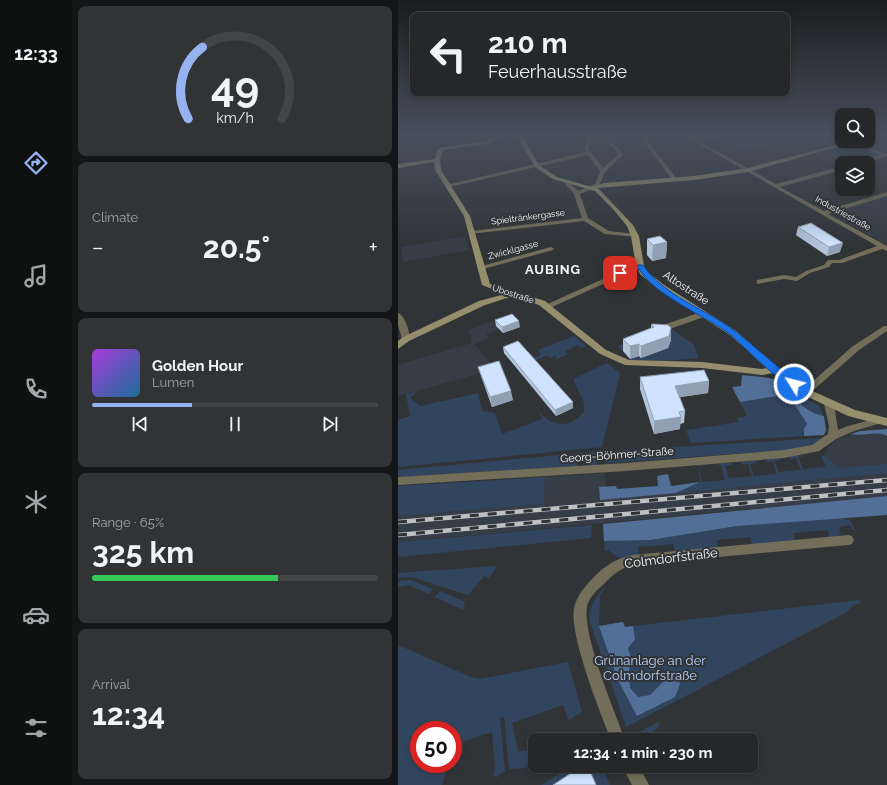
<!DOCTYPE html>
<meta charset="utf-8">
<style>
body{margin:0;font-family:Raleway,sans-serif;background:#313335;color:#f1f3f6;height:100vh;display:flex;flex-direction:column;font-size:15px;white-space:nowrap}
*{box-sizing:border-box;margin:0}
p{font-size:13px;color:#a3a5a8}
.icon{flex:none;width:22px;height:22px;fill:none;stroke:currentColor;stroke-width:2;stroke-linecap:round;stroke-linejoin:round}
.map{position:relative;flex:1;overflow:hidden}
.details{display:flex;flex-direction:column;gap:6px;padding:6px;background:#141517;width:326px}
.details>*{flex:none}
.guide{position:absolute;left:12px;top:12px;width:380px;height:84px;border-radius:8px;box-shadow:0 2px 6px #0003,0 0 0 1px #424446;background:#252729;color:#f1f3f6;overflow:hidden}
.buttons{position:absolute;left:437px;top:108px;display:grid;gap:8px}
.buttons a{display:grid;place-items:center;width:40px;height:40px;border-radius:8px;background:#252729;box-shadow:0 2px 6px #0003,0 0 0 1px #424446;font-size:20px}
.speed{position:absolute;left:12px;top:721px;display:flex;gap:8px;font-size:20px;font-weight:700;text-align:center}
.speed>*{display:grid;place-content:center;width:52px;height:52px;border-radius:50%;background:#252729;box-shadow:0 2px 6px #0003,0 0 0 1px #424446;line-height:1}
.speed .limit{border:6px solid #d22;background:#fff;color:#111}
.pin{position:absolute;display:grid;place-items:center;width:34px;height:34px;color:#fff;margin:-17px;border-radius:8px;box-shadow:0 2px 6px #0006}
.me{position:absolute;width:44px;margin:-22px;rotate:306deg;stroke-linejoin:round;filter:drop-shadow(0 0 3px #0008)}
.turn{display:flex;align-items:center;gap:14px;height:84px;padding:0 12px;font-size:18px}
.turn .icon{width:52px;height:52px;stroke-width:2.5}
.turn b{display:block;font-size:28px;line-height:34px}
.big{font-size:30px;font-weight:700;line-height:1.1}
.details .tile{flex:1;display:flex;flex-direction:column;justify-content:center;gap:6px;min-width:0;padding:0 14px;border-radius:8px;background:#313335}
.details .dial{align-items:center;gap:0}
.dial svg{height:104px;overflow:visible;fill:none;stroke:#424446;stroke-width:7;stroke-linecap:round;text-anchor:middle}
.dial text{fill:#f1f3f6;stroke:none}
.song{display:flex;align-items:center;gap:12px}
.cover{width:48px;height:48px;border-radius:6px;background:linear-gradient(135deg,hsl(280 70% 55%),hsl(200 70% 35%))}
.played{height:4px;border-radius:2px;background:linear-gradient(90deg,#95b2f1 35%,#424446 35%)}
.keys{display:flex;justify-content:space-around;direction:ltr}
.heat{display:flex;justify-content:space-between;align-items:center;font-size:22px;direction:ltr}
.charge{height:6px;border-radius:3px;background:linear-gradient(90deg,#34c759 65%,#424446 0)}
.trip{position:absolute;left:130px;top:733px;width:230px;height:40px;border-radius:8px;background:#252729;box-shadow:0 2px 6px #0003,0 0 0 1px #424446;font-weight:700;line-height:40px;text-align:center}
main{display:flex;flex:1;min-height:0}
.tabs{display:flex;flex-direction:column;width:72px;justify-content:space-around;align-items:center;background:#0f1010;color:#a3a5a8}
.tabs .icon{width:28px;height:28px}
.tabs .active{color:#95b2f1}
.tabs b{font-size:18px;color:#f1f3f6}
.map>svg:first-child{display:block}
.built{fill:#373d46}
.green{fill:#32455f}
.forest{fill:#526f97}
.lines{fill:none;stroke-linecap:round;stroke-linejoin:round}
.street{fill:#726e59;fill-rule:evenodd}
.secondary{fill:#948e6c;fill-rule:evenodd}
.rail-casing{stroke:#bec0c2;stroke-width:4.5}
.rail{stroke:#313437;stroke-width:3;stroke-dasharray:9;stroke-linecap:butt}
.wall{fill:#b2c3da}
.shaded-wall{fill:#919fb2}
.building{fill:#cfe3fe;stroke:#919fb2}
.route{fill:#1a73e8;stroke:#114b97}
.labels{text-anchor:middle;dominant-baseline:central;stroke-width:4;stroke-linejoin:round;paint-order:stroke}
.far-street-label{font-size:9px;fill:#f3f5f7;stroke:#313437}
.street-label{font-size:11px;fill:#f3f5f7;stroke:#313437}
.far-district-label{font-size:13px;font-weight:bold;letter-spacing:1px;fill:#f3f5f7;stroke:#313437}
.near-street-label{font-size:13px;fill:#f3f5f7;stroke:#313437}
.near-park-label{font-size:13px;fill:#b4cff6;stroke:#313437}
</style>
<main>
<nav class="tabs">
<b>12:33</b>
<svg class="icon active" aria-label="directions" viewBox="0 0 24 24"><path d="M12 3l9 9-9 9-9-9zM9 14v-3h6M13 9l2 2-2 2"/></svg>
<svg class="icon" aria-label="music" viewBox="0 0 24 24"><path d="M9 18V5l10-2v13"/><circle cx="6" cy="18" r="3"/><circle cx="16" cy="16" r="3"/></svg>
<svg class="icon" aria-label="phone" viewBox="0 0 24 24"><path d="M5 4h4l2 5-3 2q2 4 5 5l2-3 5 2v4C11 20 4 13 5 4z"/></svg>
<svg class="icon" aria-label="climate" viewBox="0 0 24 24"><path d="M12 3v18M4 7l16 10M4 17L20 7"/></svg>
<svg class="icon" aria-label="car" viewBox="0 0 24 24"><path d="M5 17H2v-5l4-1 3-4h7l3 4 3 1v5h-3M9 17h6M6 11h13"/><circle cx="7" cy="17" r="2"/><circle cx="17" cy="17" r="2"/></svg>
<svg class="icon" aria-label="filters" viewBox="0 0 24 24"><path d="M4 7h16M4 17h16"/><circle cx="9" cy="7" r="2"/><circle cx="15" cy="17" r="2"/></svg>
</nav>
<section class="details">
<div class="tile dial"><svg viewBox="0 0 100 80">
<path d="M14 69A42 42 0 1 1 86 69"/>
<path d="M14 69A42 42 0 0 1 25 14" stroke="#95b2f1"/>
<text x="50" y="56" font-size="32" font-weight="700">49</text>
<text x="50" y="72" font-size="11">km/h</text>
</svg></div>
<div class="tile"><p>Climate</p>
<div class="heat"><a>−</a><b class="big">20.5°</b><a>+</a></div>
</div>
<div class="tile">
<div class="song"><i class="cover"></i><div><b>Golden Hour</b><p>Lumen</p></div></div>
<div class="played"></div>
<div class="keys"><svg class="icon" aria-label="previous" viewBox="0 0 24 24"><path d="M18 5L8 12l10 7zM5 5v14"/></svg><svg class="icon" aria-label="pause" viewBox="0 0 24 24"><path d="M8 5v14M16 5v14"/></svg><svg class="icon" aria-label="next" viewBox="0 0 24 24"><path d="M6 5l10 7-10 7zM19 5v14"/></svg></div>
</div>
<div class="tile"><p>Range · 65%</p><b class="big">325 km</b><div class="charge"></div></div>
<div class="tile"><p>Arrival</p><b class="big">12:34</b></div>
</section>
<div class="map">
<svg width="489" height="785" viewBox="0 0 489 785">
<rect width="100%" height="100%" fill="#313437"/>
<!-- built -->
<g class="built">
<path d="M489 196V245L433 213Z"/>
<path d="M67 236 71 250 5 262 3 247Z"/>
<path d="M94 321 101 329 88 334 91 338 76 344 98 369 0 396V365L74 343 70 330Z"/>
<path d="M489 430V496L0 542V516L146 504 147 477 207 473 209 497 433 472 426 455 429 448 438 440 461 432Z"/>
</g>
<!-- green -->
<g class="green">
<path d="M361 135H403L347 149 339 144 365 139Z"/>
<path d="M472 140 489 147V154L460 143Z"/>
<path d="M271 327 296 345 301 358 266 361 233 360 220 346Z"/>
<path d="M176 336 188 346 183 348 180 345 167 351 170 354 155 361 159 358 157 356 152 358 149 355 135 362 133 359 143 355 140 350Z"/>
<path d="M209 363 222 373 204 447 0 467V420L12 416 8 394 18 392 13 397 14 400 23 406 80 393 84 411 97 413 104 434 144 419 141 412C155 427 171 429 186 412V403L175 379Z"/>
<path d="M336 390 364 399 381 396 393 399 409 424 405 433 406 436 293 443 288 430 341 422 339 418 349 416Z"/>
<path d="M391 390 421 406 426 416 412 412Z"/>
<path d="M427 438 417 444 392 450 208 463 210 451Z"/>
<path d="M205 451 198 465H191V459H179V466L0 477V470Z"/>
<path d="M402 455 407 456 400 457 405 469 428 467 423 455 429 457 440 468 489 464V473L278 493 302 482 300 465 307 466H300L304 482 327 480 323 465 317 464 333 463 334 465 327 466 331 478 354 476 350 464H343V462L358 460 359 463 352 464 356 476 379 474 375 462H368L369 459 383 458V460L376 461 381 472 403 470 398 458 392 459 391 456Z"/>
<path d="M147 477 146 504 0 516V486Z"/>
<path d="M439 518 452 520 459 534 451 525 441 528 443 535 432 537 429 530 395 533 397 540 355 545 352 537 319 540 320 548 277 552 275 544 240 547 241 555 221 558 210 550 207 551 206 541 253 540 339 526Z"/>
<path d="M194 525 193 538 0 557V542Z"/>
<path d="M99 566 91 578 86 576 70 595 13 577 0 578V573Z"/>
<path d="M12 580 35 589 31 594 10 585 0 587V581Z"/>
<path d="M207 589 202 596 201 626 225 622 227 627 461 600 463 602 453 607 451 611 228 727 191 619C192 607 197 595 207 589Z"/>
<path d="M42 591 67 602 65 610 37 597Z"/>
<path d="M0 645 73 677 82 679 170 662 184 712 171 720 165 705 114 723 120 752 134 749 127 768 111 769 106 717 102 718 107 771 99 777 95 776 97 770 94 732 57 744 55 750V730H21V764H51L44 785H0Z"/>
<path d="M260 722 262 725 247 740H233L232 737Z"/>
<path d="M174 766H187L159 785H143Z"/>
<path d="M203 766 212 785H198L192 772Z"/>
</g>
<!-- forest -->
<g class="forest">
<path d="M344 375C351 376 370 377 375 379 397 389 399 411 426 416L428 430 426 435 406 436V429L409 424 393 399 381 396 342 402 334 387 343 386Z"/>
<path d="M489 429V436C479 430 464 437 453 434L462 431Z"/>
<path d="M270 474 273 486 302 482 278 493 202 500 201 487 218 486 219 489 260 486 259 476Z"/>
<path d="M489 496V515L339 526 253 540 206 541 205 524Z"/>
<path d="M225 622 227 627 235 626 237 639 230 648 234 662 231 669 232 688 240 697 252 695 272 675 279 676 282 684 277 697 239 716 220 680 201 626Z"/>
</g>
<g class="lines">
<!-- street -->
<g class="street">
<path d="M189 135H193L194 138C207 138 219 142 225 155L207 172 201 186 182 194 190 218 211 231 237 234 239 235V237L207 234 186 221 72 234 71 233 74 231 184 218 176 194 166 183 171 182 180 191 197 184 202 171 190 155 51 187 48 185 188 152 186 148 190 139ZM194 140C205 141 216 144 220 155L205 168 190 148Z"/>
<path d="M245 135H249L252 144 279 179V181H275L248 144Z"/>
<path d="M285 135C290 135 292 138 297 139 303 139 318 135 326 135L301 141 378 184 444 166V170L382 187 426 211 489 192V196L430 214 487 245 489 246V251L484 249 444 263H434L431 267 412 273 399 281 386 279 359 284V280L386 275 398 277 408 271 426 265 430 260H441L479 246Z"/>
<path d="M452 141 489 154V156L468 163H460L483 155 452 143Z"/>
<path d="M153 247 156 249 155 250 82 270 79 268 80 267Z"/>
<path d="M242 264 244 265V267L238 269 152 308H146L145 306 234 266Z"/>
<path d="M303 312H306L310 314 309 316 263 332H260L256 330 257 328Z"/>
<path d="M0 313C7 315 13 334 11 341H8L4 339 0 325Z"/>
<path d="M486 326H489V331L461 350 411 394H405L404 392 405 390 455 346Z"/>
<path d="M431 401 436 404 440 430 450 426 480 418 483 419 485 421 483 423 456 431 438 439 421 451 386 458 228 471 0 485V477L228 463 386 450 414 445 430 434 431 426 426 404Z"/>
<path d="M450 535 454 536 456 540 454 544 450 545 235 565C223 568 215 574 207 583 200 589 190 598 189 607 184 635 217 712 227 740H213C202 712 171 635 176 608 179 594 189 584 198 575 209 564 220 558 235 555Z"/>
<path d="M224 766H241L251 785H234Z"/>
</g>
<!-- secondary -->
<g class="secondary">
<path d="M97 135H103L92 143 45 150 42 160 43 170 72 216 92 284 147 301 208 350 231 360 304 362 364 369 369 368 332 335 260 289 242 274 238 266 233 236 229 226 215 209 197 191 155 179 137 167 118 135H124L141 165 159 177 194 187 206 183 296 176 350 168 452 141H461L350 172 296 180 200 188 235 225 241 236 246 266 248 271 266 285 338 331 380 368 412 390 457 410 489 418V426L450 416 404 394 375 373 364 375 304 368 227 365 202 354 141 305 115 296 87 305 11 341 0 349V341L5 337 81 301 107 294 84 285 66 216 37 170 36 162 0 168V164L37 159 39 150 42 148 88 141Z"/>
<path d="M470 135H480L470 139Z"/>
</g>
<!-- rail casing -->
<g class="rail-casing">
<g id="rail">
<path d="M0 522 489 480"/>
<path d="M0 535 489 490"/>
</g>
</g>
<!-- rail -->
<use href="#rail" class="rail"/>
</g>
<!-- wall -->
<g class="wall">
<path d="M400 227 442 252 429 256 398 235Z"/>
<path d="M249 239 269 242 268 258 254 261 249 255Z"/>
<path d="M97 320 122 327 105 333 98 326Z"/>
<path d="M253 325 273 340 270 348 243 358 241 356 232 359 225 351V339L253 328Z"/>
<path d="M105 347 175 408 158 416 106 353Z"/>
<path d="M80 367 115 400 94 407 83 376Z"/>
<path d="M242 377 311 381 310 393 282 397 287 411 286 423 282 424V429L256 434 242 389Z"/>
</g>
<!-- shaded-wall -->
<g class="shaded-wall">
<path d="M269 242 268 258 254 261 255 245Z"/>
<path d="M445 243 442 252 429 256 431 247Z"/>
<path d="M121 321 122 327 105 333 104 327Z"/>
<path d="M273 328V340L270 348 243 358V346Z"/>
<path d="M241 344V356L232 359V346Z"/>
<path d="M311 381 310 393 277 398V386Z"/>
<path d="M113 391 115 400 94 407 92 397Z"/>
<path d="M175 402V408L158 416 157 410Z"/>
<path d="M283 417 282 429 256 434V421Z"/>
</g>
<!-- building -->
<g class="building">
<path d="M413 223 445 243 431 247 400 227Z"/>
<path d="M262 236 269 242 255 245 249 239Z"/>
<path d="M114 314 121 321 104 327 97 320Z"/>
<path d="M255 324 270 325 273 328 271 336 243 346 241 344 232 346 225 339 256 327 253 325Z"/>
<path d="M120 341 175 402 157 410 105 347Z"/>
<path d="M101 361 113 391 92 397 80 367Z"/>
<path d="M306 370 311 381 277 386 287 411 281 412 283 417 256 421 242 377Z"/>
<path d="M184 766H190L198 785H155Z"/>
</g>
<!-- sky -->
<linearGradient id="sky" x2="0" y2="1"><stop stop-color="#1b1d1e"/><stop offset="0.55" stop-color="#48505e"/><stop offset="1" stop-color="#48505e" stop-opacity="0"/></linearGradient>
<rect width="489" height="245" fill="url(#sky)"/>
<!-- route -->
<path class="route" d="M240 265H245C264 295 310 310 338 332 359 348 378 367 400 382V387C387 390 344 344 333 335 308 316 256 295 241 269L222 275 219 273Z"/>
<g class="labels">
<!-- far-street labels -->
<g class="far-street-label">
<text transform="translate(445 213) rotate(29)">Industriestraße</text>
<text transform="translate(130 217) rotate(-7)">Spieltränkergasse</text>
<text transform="translate(115 250) rotate(-15)">Zwicklgasse</text>
<text transform="translate(115 294) rotate(18)">Ubostraße</text>
</g>
<!-- street labels -->
<g class="street-label">
<text transform="translate(288 288) rotate(33)">Altostraße</text>
<text transform="translate(219 455) rotate(-4)">Georg-Böhmer-Straße</text>
</g>
<!-- far-district labels -->
<g class="far-district-label">
<text x="155" y="269">AUBING</text>
</g>
<!-- near-street labels -->
<g class="near-street-label">
<text transform="translate(273 558) rotate(-7)">Colmdorfstraße</text>
</g>
<!-- near-park labels -->
<g class="near-park-label">
<text x="252" y="660">Grünanlage an der<tspan x="252" dy="15">Colmdorfstraße</tspan></text>
</g>
</g>
</svg>
<div class="buttons">
<a><svg class="icon" aria-label="search" viewBox="0 0 24 24"><circle cx="10" cy="10" r="6"/><path d="M15 15l6 6"/></svg></a>
<a><svg class="icon" aria-label="layers" viewBox="0 0 24 24"><path d="M12 4l9 5-9 5-9-5zM3 14l9 5 9-5"/></svg></a>
</div>
<div class="speed"><div class="limit">50</div></div>
<div class="pin" style="left:222px;top:273px;background:#d93025"><svg class="icon" aria-label="arrive" viewBox="0 0 24 24"><path d="M6 21V4h12l-3 4 3 4H6"/></svg></div>
<svg class="me" style="left:396px;top:384px" viewBox="-20 -20 40 40"><circle r="17" fill="#1a73e8" stroke="#fff" stroke-width="3"/><path d="M0-11L8 9 0 5-8 9z" fill="#fff"/></svg>
<div class="trip">12:34 · 1 min · 230 m</div>
<div class="guide">
<div class="turn"><svg class="icon" aria-label="left" viewBox="0 0 24 24"><path d="M17 20v-9H6M10 6l-5 5 5 5"/></svg><div><b>210 m</b>Feuerhausstraße</div></div>
</div>
</div>
</main>
